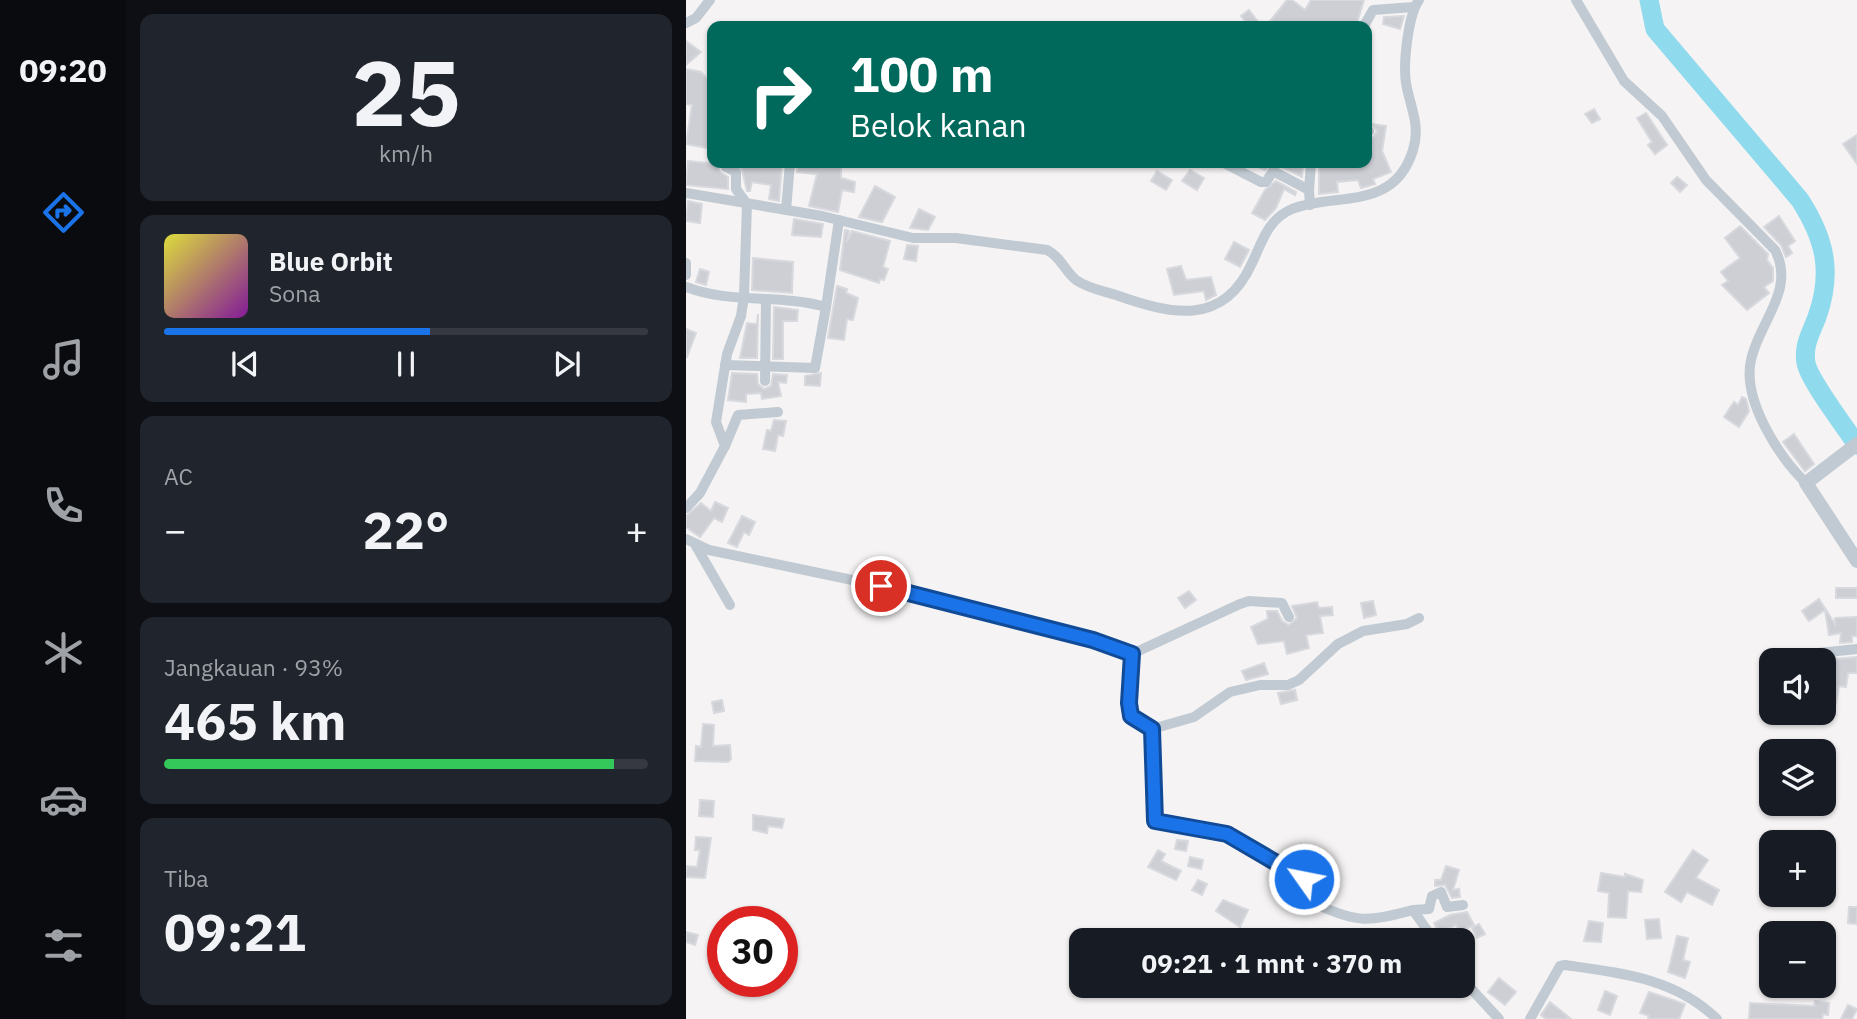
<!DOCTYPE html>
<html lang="id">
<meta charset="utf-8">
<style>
body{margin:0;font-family:"IBM Plex Sans",sans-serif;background:#20242c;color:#f1f3f6;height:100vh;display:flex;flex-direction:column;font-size:26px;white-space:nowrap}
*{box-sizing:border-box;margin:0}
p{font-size:23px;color:#9ea1a6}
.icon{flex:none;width:38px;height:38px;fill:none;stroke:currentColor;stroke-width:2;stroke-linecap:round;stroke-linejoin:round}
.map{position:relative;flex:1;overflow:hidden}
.panel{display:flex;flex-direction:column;gap:14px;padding:14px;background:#0d0f14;width:560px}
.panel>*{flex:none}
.hud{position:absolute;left:21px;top:21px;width:665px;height:147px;border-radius:14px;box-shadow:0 2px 5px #0004;background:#00695c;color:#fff;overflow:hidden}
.controls{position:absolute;left:1073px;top:648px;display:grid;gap:14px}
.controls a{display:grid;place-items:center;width:77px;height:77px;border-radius:14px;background:#171b24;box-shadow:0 2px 5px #0004;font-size:35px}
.speed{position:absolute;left:21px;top:906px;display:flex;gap:14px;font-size:35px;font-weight:700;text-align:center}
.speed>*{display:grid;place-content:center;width:91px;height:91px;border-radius:50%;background:#171b24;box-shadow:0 2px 5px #0004;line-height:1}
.speed .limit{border:10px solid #d22;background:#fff;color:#111}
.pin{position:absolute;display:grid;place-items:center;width:60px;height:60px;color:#fff;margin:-30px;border:4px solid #fff;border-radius:50%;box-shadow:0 2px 7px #0007}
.me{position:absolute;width:77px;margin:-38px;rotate:303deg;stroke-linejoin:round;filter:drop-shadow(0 0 5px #0008)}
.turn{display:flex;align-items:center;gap:24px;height:147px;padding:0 28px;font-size:32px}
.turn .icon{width:91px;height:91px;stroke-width:2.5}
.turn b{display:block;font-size:49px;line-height:60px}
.big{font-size:52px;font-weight:700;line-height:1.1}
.panel .widget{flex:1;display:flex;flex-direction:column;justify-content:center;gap:10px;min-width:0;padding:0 24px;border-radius:14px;background:#20242c}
.panel .dial{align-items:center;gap:0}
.dial b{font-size:91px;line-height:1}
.song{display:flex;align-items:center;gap:21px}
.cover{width:84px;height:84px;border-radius:10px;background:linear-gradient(135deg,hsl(60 70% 55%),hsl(290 70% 35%))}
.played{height:7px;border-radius:4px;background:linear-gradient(90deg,#1a73e8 55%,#363941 55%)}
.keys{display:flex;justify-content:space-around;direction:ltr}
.heat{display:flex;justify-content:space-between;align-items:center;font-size:38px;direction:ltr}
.charge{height:10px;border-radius:5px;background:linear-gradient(90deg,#34c759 93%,#363941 0)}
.trip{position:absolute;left:383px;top:928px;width:406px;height:70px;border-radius:14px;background:#171b24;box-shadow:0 2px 5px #0004;font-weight:700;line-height:70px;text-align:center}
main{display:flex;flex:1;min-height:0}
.dock{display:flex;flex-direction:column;width:126px;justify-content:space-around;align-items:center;background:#090b0e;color:#9ea1a6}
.dock .icon{width:49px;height:49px}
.dock .current{color:#1a73e8}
.dock b{font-size:32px;color:#f1f3f6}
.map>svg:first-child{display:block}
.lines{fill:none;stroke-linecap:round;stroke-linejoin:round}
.river{stroke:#90daee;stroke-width:19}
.building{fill:#cdcfd5;stroke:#d7d9de;stroke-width:2}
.minor{stroke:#c1cad2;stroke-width:10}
.tertiary{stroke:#c1cad2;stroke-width:14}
.route-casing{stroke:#114b97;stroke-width:18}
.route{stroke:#1a73e8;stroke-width:12}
</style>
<main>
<nav class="dock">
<b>09:20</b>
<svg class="icon current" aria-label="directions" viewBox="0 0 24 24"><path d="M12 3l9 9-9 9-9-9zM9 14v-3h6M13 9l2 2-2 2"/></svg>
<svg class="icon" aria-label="music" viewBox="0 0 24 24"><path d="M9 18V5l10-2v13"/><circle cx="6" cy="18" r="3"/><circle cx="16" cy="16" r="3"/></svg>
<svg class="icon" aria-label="phone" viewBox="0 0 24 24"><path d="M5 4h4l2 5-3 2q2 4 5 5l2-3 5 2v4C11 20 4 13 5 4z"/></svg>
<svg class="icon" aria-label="climate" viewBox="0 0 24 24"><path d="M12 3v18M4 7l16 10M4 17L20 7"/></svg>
<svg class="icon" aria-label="car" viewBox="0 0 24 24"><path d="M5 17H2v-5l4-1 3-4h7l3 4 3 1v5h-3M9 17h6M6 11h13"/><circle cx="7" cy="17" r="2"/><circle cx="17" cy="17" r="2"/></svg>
<svg class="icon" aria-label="filters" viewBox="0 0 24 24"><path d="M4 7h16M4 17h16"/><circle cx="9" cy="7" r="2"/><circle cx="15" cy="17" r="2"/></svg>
</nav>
<section class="panel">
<div class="widget dial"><b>25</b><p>km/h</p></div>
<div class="widget">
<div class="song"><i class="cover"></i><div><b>Blue Orbit</b><p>Sona</p></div></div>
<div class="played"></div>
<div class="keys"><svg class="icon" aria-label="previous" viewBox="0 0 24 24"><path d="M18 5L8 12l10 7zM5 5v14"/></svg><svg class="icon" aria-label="pause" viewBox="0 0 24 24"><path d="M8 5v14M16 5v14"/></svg><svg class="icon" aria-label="next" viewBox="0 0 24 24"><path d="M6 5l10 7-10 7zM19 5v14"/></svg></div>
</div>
<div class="widget"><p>AC</p>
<div class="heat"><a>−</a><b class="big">22°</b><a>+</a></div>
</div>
<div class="widget"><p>Jangkauan · 93%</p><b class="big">465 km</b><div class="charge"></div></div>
<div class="widget"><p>Tiba</p><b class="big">09:21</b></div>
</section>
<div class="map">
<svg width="1171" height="1019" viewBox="0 0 1171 1019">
<rect width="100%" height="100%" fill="#f5f3f3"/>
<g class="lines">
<!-- river -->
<path class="river" d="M963 0 969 29 1114 200C1139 239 1147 272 1131 317 1125 333 1117 345 1120 363 1123 380 1160 428 1171 445"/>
</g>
<!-- building -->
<g class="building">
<path d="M601 0H606L619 10 625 0H678L670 26 657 24 656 26H580Z"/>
<path d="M563 10 573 23 568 26H563L555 16Z"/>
<path d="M718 16 714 29 697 24 698 17Z"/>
<path d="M0 41 15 52 0 65Z"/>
<path d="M0 69 15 72 25 83 23 106H26V149L0 144 6 105 0 104Z"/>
<path d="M908 109 914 119 906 123 899 114Z"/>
<path d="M960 113 981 145 969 154 962 145 966 142 951 118Z"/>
<path d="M686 124 700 126 696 151 705 172 687 179 689 184 675 188 672 180 651 182 652 192 633 194V163H681V138L688 137 691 131Z"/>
<path d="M1171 135V164L1157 144Z"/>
<path d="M2 161 31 164 34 172 42 177V189L0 185Z"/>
<path d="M58 163H96L93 201 83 199 85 185 66 182 64 191H61L55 166Z"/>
<path d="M112 163H155V178L169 182 168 192 156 190 152 212 123 206 131 174 111 172Z"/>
<path d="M564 163H597L608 167 609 163H617L616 177 590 164H584L579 170Z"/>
<path d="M504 170 518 178 511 190 496 181Z"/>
<path d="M471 171 486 180 480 190 465 181Z"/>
<path d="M991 177 1001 185 994 192 985 183Z"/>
<path d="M590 181 610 192 609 195 598 189 590 208 579 220 566 213 579 190Z"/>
<path d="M189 186 209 197 196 222 173 217Z"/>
<path d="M2 201 16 204 14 223 0 221Z"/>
<path d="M233 209 249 217 242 230 224 228Z"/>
<path d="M1093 216 1109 241 1102 246 1106 253 1100 257 1095 245 1078 227Z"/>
<path d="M108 219 137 224 135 237 106 235Z"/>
<path d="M1054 226 1082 254 1081 260 1087 268V281L1078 287 1083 293 1061 310 1036 285 1042 281 1035 272 1054 258 1039 238Z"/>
<path d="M159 230 163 231 161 242 166 231 204 241 197 267 202 269 198 280 194 279 193 283 154 270Z"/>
<path d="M548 242 563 250 554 267 539 259Z"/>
<path d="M221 245 232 246 230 261 218 259Z"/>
<path d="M67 258 107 262 106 293 66 290Z"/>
<path d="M495 266 500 280 525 277 530 295 520 300 518 291 488 295 481 269Z"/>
<path d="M14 269 23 272 20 285 10 282Z"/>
<path d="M151 286 161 289 160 293 172 298 167 320 161 319 158 340 142 338Z"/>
<path d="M88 307 112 310 111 321H97V359H87Z"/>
<path d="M72 314 71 358H54L61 323 71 324Z"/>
<path d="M0 329 10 333 1 357H0Z"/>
<path d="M46 373 71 374 72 384 78 389 85 386 87 374 101 375 100 383 92 382 95 396 76 399 75 393 60 394V402L42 400Z"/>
<path d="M135 373 134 386 119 385V376Z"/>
<path d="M1056 397 1060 399 1063 411 1053 427 1038 417 1048 402 1052 405Z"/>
<path d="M88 420 100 421 97 436 92 435 89 451 77 449 81 430 85 431Z"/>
<path d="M1108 434 1128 464 1119 471 1097 442Z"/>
<path d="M29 502 42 508 36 522 28 518 14 537 0 527V516L15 503 25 511Z"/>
<path d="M56 516 69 522 63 535 58 532 51 547 42 543Z"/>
<rect x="1150" y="588" width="21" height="10"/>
<path d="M503 591 510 600 499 608 492 598Z"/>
<path d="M1133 599 1149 624V618L1171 617V636H1166V642L1154 643 1155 633 1143 635 1139 610 1123 621 1116 611Z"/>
<path d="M687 601 690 615 678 618 675 603Z"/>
<path d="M631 602 633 608 646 607 647 615 634 616 637 633 620 635 623 648 601 654 598 641 572 644 565 627 582 619 581 611H591L596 621 603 625 611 618 606 606Z"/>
<path d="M1171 657V673H1162L1160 687 1153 686 1150 703 1138 701 1139 660Z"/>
<path d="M578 663 582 674 560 680 556 671Z"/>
<path d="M609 690 611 700 595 704 592 693Z"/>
<path d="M36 700 38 711 28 713 26 702Z"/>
<path d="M17 724 28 725 27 746 44 745 45 759 42 762 9 761 10 746 15 747Z"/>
<path d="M14 800 28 801 27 817 13 816Z"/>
<path d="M67 815 98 819 96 828 82 826 81 833 67 830Z"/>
<path d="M10 837 25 838 19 878 0 877V866L11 867 14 850H9Z"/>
<path d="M491 840 502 841 500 851 489 849Z"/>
<path d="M472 850 479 854 475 861 495 871 490 880 462 867Z"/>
<path d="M1007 850 1022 860 1010 878 1033 890 1026 905 1001 892 995 902 979 892Z"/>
<path d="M504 857 517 860 515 869 502 866Z"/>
<path d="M760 866 773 870 767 890 773 889 774 897 766 898 759 885 749 886V880H755Z"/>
<path d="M915 873 939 877V874L957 880 955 892 942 891 940 918 922 917 923 893 912 891Z"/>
<path d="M512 880 521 884 516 895 506 890Z"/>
<path d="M537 900 562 910 554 927 530 911Z"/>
<path d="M1163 907H1171V924L1162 923Z"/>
<path d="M781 912 788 925 774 932 770 925 753 933 748 923 764 915Z"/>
<path d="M973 919 975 938 961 939 959 920Z"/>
<path d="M903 921 917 923 915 942 898 941Z"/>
<path d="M793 924 799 934 791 938 786 928Z"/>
<path d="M0 932 12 935 9 945 0 942Z"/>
<path d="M991 936 1002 938 997 960 1004 962 999 978 982 972Z"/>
<path d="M813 978 830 992 819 1005 802 992Z"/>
<path d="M919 991 931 996 924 1015 912 1010Z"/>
<path d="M963 992 999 1004 993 1019H962L963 1016 954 1013Z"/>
<path d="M1129 1001 1143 1003 1142 1015 1137 1014 1136 1019H1063L1064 1003 1128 1006Z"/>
<path d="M864 1002 885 1019H860L855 1015Z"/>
<path d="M1162 1005 1171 1009 1166 1019H1155Z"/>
</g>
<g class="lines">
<!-- minor -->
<g class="minor">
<path d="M890 0 938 81 976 116 1020 180 1089 250C1110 290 1073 322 1065 360 1056 400 1093 457 1120 483"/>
<path d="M0 23 10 18 24 0"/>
<path d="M678 26 687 10 728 7"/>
<path d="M681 130 683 131"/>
<path d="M538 163 575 182H580L587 171 623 190 624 205"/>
<path d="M623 190 625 163"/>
<path d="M0 193 136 216 227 238H270L361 250C375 257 378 270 390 280 401 288 417 291 430 295 484 314 537 328 566 263 576 242 582 219 606 209 650 192 708 212 727 150 735 125 724 107 720 83 717 64 722 15 733 0"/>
<path d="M100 210 104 163"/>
<path d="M0 263V275"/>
<path d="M0 287C43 304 94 294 140 307L129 368 39 365"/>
<path d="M140 307 153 220"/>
<path d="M79 381 80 299"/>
<path d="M39 446 52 415 92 412"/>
<path d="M0 508 14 493 39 446 30 422 41 354 55 316 58 296 61 204 50 189V172L40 167 39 163"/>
<path d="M0 539 23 550 195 586 438 649 446 654 443 703 445 716 466 729 508 717 544 692 574 685H602L613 680 652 644 677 631 721 624 733 618"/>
<path d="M10 546 44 605"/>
<path d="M1133 653 1171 649"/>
<path d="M446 654 554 604 563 601 596 603 603 617"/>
<path d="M466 729 469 822 541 834 554 840 618 879 632 905C674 924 683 921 727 910L748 940"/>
<path d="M727 910 743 909 746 896 755 892 761 907 777 905"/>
<path d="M777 980 813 1019"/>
<path d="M844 1019 874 966 879 965C935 973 989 978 1031 1019"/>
</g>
<!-- tertiary -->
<path class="tertiary" d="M1171 444 1120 483 1171 561"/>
</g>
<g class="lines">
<!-- route casing -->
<g class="route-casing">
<path id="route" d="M195 586 407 640 446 654 443 703 445 716 466 729 469 821 541 834 618 879"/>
</g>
<!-- route -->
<use href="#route" class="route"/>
</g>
</svg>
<div class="controls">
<a><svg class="icon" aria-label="sound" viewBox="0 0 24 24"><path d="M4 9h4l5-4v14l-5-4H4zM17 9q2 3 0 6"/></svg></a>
<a><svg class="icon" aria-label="layers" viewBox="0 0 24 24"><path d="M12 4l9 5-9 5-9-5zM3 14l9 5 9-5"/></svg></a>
<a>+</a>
<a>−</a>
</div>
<div class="speed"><div class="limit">30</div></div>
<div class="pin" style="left:195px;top:586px;background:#d93025"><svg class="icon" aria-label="arrive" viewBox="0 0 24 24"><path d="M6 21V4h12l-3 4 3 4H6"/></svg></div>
<svg class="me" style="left:618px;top:879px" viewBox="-20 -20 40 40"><circle r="17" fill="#1a73e8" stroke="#fff" stroke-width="3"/><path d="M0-11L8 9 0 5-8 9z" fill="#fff"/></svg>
<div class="trip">09:21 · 1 mnt · 370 m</div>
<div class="hud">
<div class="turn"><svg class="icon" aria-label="right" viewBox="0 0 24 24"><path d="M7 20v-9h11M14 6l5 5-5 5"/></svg><div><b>100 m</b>Belok kanan</div></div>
</div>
</div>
</main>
